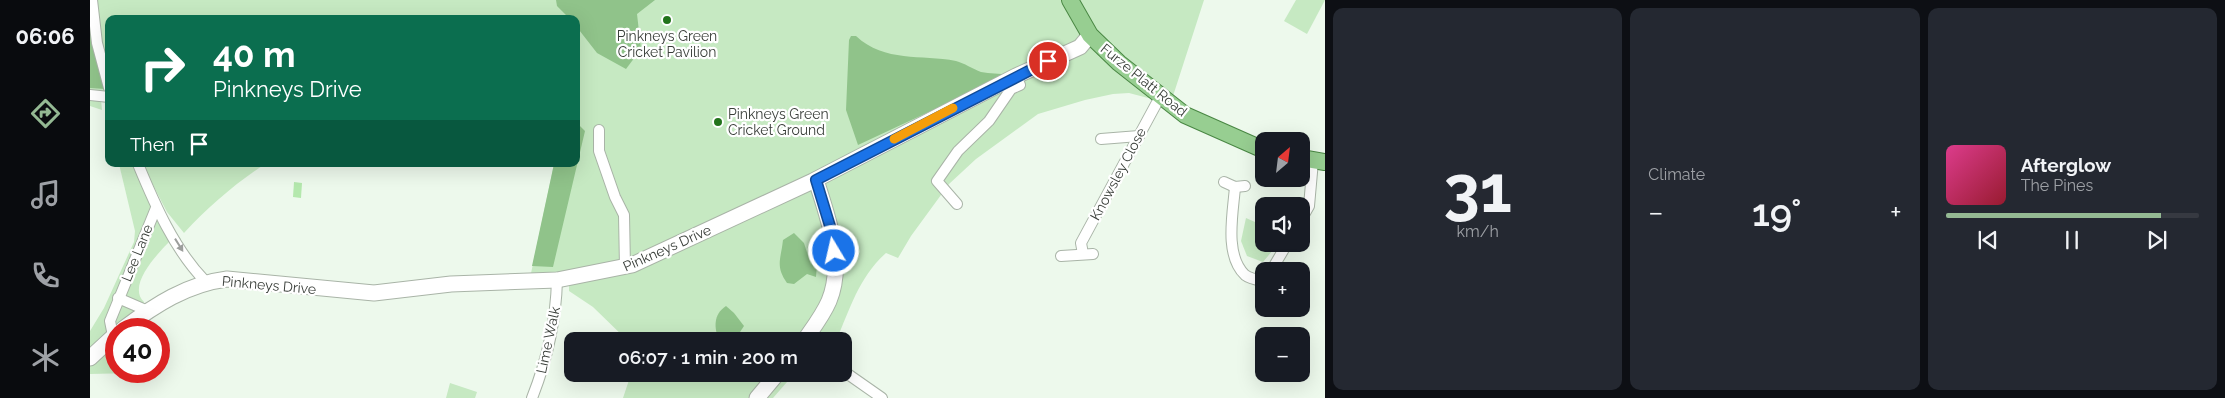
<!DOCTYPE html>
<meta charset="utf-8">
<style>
body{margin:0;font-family:Raleway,sans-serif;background:#242831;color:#f1f3f6;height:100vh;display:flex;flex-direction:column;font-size:19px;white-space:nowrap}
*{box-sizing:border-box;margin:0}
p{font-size:16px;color:#9ea1a6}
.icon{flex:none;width:28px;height:28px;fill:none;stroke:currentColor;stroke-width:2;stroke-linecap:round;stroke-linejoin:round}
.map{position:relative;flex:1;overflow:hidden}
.side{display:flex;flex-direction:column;gap:8px;padding:8px;background:#0d0f14;width:900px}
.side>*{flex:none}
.banner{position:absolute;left:15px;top:15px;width:475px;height:152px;border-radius:10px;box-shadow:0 5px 20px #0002;background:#0b6e4f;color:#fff;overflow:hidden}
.needle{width:32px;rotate:28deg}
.buttons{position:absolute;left:1165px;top:132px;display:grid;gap:10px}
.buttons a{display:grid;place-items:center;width:55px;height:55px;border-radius:10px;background:#171b24;box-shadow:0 5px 20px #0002;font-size:25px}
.speed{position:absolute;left:15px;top:318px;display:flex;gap:10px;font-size:25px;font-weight:700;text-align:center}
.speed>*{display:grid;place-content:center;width:65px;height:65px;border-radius:50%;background:#171b24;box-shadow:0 5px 20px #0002;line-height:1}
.speed .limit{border:8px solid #d22;background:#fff;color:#111}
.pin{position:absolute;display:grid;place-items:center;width:42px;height:42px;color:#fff;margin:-21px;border:2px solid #fff;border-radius:50%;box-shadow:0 1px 5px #0007}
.me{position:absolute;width:55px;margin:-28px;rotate:351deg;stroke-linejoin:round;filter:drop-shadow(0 0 4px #0008)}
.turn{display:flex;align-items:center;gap:18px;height:105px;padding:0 25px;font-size:22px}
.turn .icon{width:65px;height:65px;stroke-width:2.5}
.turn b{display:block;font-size:35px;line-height:42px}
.then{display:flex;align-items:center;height:48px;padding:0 25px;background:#0003;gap:10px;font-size:19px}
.big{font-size:38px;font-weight:600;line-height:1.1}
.side .card{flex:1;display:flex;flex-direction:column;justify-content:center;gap:8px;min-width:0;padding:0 18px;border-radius:10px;background:#242831}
.side .dial{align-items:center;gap:0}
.dial b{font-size:65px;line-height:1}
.song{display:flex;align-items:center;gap:15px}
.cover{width:60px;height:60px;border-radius:8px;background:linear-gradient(135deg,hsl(330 70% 55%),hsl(350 70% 35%))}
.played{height:5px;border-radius:2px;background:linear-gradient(90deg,#94b993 85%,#363941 85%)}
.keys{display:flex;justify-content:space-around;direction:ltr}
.heat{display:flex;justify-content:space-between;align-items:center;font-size:28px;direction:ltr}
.side .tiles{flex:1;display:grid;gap:8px;grid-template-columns:repeat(3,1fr)}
.trip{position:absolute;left:474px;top:332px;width:288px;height:50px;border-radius:10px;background:#171b24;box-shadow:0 5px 20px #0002;font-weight:600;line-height:50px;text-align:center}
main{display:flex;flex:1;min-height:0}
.tab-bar{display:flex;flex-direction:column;width:90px;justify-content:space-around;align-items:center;background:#090b0e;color:#9ea1a6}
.tab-bar .icon{width:35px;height:35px}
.tab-bar .current{color:#94b993}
.tab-bar b{font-size:22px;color:#f1f3f6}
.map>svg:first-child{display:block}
.green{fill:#c6e9c2}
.forest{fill:#90c38a}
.water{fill:#b4e8ad}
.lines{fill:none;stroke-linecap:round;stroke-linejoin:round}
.street-casing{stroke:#a9b4a7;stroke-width:12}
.secondary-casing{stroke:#a9b4a7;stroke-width:17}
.primary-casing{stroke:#498743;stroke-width:18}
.street{stroke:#fff;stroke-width:10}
.secondary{stroke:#fff;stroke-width:15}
.primary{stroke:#97ce91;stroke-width:16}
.oneway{fill:#9c9e9c}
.route-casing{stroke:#114b97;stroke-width:12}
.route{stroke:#1a73e8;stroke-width:9}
.slow{stroke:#f59e0b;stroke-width:9}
.poi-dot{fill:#22731b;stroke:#fff;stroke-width:2}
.labels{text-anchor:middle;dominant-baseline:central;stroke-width:4.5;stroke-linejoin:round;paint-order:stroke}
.poi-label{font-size:14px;fill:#393e39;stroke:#fff}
.street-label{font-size:14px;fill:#393e39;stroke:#fff}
</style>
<main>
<nav class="tab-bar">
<b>06:06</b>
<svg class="icon current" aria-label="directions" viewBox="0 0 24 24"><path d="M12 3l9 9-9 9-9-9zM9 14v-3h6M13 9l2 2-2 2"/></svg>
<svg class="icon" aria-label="music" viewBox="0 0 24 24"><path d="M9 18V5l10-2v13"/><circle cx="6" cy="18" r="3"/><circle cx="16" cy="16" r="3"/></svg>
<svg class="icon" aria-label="phone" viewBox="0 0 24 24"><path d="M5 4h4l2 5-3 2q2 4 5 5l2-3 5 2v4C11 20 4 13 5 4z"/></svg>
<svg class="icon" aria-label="climate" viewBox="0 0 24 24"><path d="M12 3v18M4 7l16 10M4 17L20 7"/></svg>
</nav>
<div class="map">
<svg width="1235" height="398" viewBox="0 0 1235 398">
<rect width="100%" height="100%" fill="#edf9ec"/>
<!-- green -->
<g class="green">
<path d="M5 0H1114L1083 96 1058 98 1039 93 1023 94 995 100 948 114 886 159 859 184 821 236 808 258 796 253C769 277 760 309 746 341H538L503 307 479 291V279L440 278 464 164H486V19H19V78L10 46Z"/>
<path d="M1206 0H1235L1217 34 1194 21Z"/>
<path d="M0 13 16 93 11 99 12 110 0 106Z"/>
<path d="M29 164H44L83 230 91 239H82C70 251 36 285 54 302L49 312 26 336V371L45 373 0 374V331L14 308 44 242 45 231Z"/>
<path d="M52 164H175C146 183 118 207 94 233L77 212Z"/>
<path d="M1156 218 1174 226V244H1188L1173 262 1157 256 1151 241Z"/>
<path d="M541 374H704L683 398H533Z"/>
<path d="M360 383 387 392 385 398H356Z"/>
</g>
<!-- forest -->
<g class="forest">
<path d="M466 0H565L547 14 551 49 536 69 507 53 486 26V19H480L467 6Z"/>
<path d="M0 13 15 89 0 88Z"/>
<path d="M761 36H766C795 63 831 54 866 61 874 63 883 69 891 72 900 74 909 73 918 75L768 145 756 110 759 40Z"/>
<path d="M486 122 495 131 463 267 442 266 464 164H486Z"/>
<path d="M704 233 714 243 719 259 727 265 726 277 717 274 704 284 697 283C685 266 691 259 693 240Z"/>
<path d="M636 306 644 313 654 326 644 341H629C624 327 623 315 636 306Z"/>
</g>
<!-- water -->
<path class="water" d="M204 182 212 183 211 198 203 197Z"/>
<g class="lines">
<!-- street casing -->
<g class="street-casing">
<g id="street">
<path d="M2 0 7 43 19 88"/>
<path d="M0 95 19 97"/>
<path d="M509 130V151L525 197 534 215 535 267"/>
<path d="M1011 139 1049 136"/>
<path d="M48 164C65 205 84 249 115 281"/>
<path d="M1134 182 1145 187 1155 186"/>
<path d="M1145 187C1143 213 1134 255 1155 275 1160 279 1168 280 1174 281"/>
<path d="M867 204 847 181 868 151 899 121 921 89 930 85 926 76"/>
<path d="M1211 220 1219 206 1223 161"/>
<path d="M993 254 991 243 1071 95"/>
<path d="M971 256 1003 254"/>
<path d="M1181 271 1197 244"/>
<path d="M28 298 58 311"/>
<path d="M23 336 20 321 66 208"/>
<path d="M752 370 792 398"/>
<path d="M442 398C457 360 466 321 467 280"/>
</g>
</g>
<!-- secondary casing -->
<g class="secondary-casing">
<g id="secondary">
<path d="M33 329C65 305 97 284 137 279L284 293 361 284 467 280 542 265 723 181 926 76 990 47 1000 35"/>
<path d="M714 341C723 328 733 315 739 301 755 262 738 218 726 180"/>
<path d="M0 358 26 334"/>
<path d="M667 398 687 374"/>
</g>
</g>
<!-- primary casing -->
<g class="primary-casing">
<g id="primary">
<path d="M980 0 1000 35 1029 63 1095 115 1174 150"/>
<path d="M1211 158 1235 162"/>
</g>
</g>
<!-- street -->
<use href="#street" class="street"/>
<!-- secondary -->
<use href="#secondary" class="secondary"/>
<!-- primary -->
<use href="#primary" class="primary"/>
</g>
<!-- one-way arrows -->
<defs><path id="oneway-solid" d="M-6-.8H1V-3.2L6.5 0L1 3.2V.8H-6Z" transform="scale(1.25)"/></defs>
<use class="oneway" href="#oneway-solid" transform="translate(89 245) rotate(58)"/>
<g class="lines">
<!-- route casing -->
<g class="route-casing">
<path id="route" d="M744 251 743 236 726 180 958 61"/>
</g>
<!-- route -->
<use href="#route" class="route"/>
<!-- slow -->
<path class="slow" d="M804 139 863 108"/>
</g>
<!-- markers -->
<g class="poi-dot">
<circle cx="577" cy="20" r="5"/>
<circle cx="628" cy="122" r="5"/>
</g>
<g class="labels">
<!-- poi labels -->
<g class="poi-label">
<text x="577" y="36">Pinkneys Green<tspan x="577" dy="16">Cricket Pavilion</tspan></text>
<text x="638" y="114" text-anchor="start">Pinkneys Green<tspan x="638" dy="16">Cricket Ground</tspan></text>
</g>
<!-- street labels -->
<g class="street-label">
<text transform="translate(1054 80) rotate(39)">Furze Platt Road</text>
<text transform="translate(1028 174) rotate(-62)">Knowsley Close</text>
<text transform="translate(577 248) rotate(-24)">Pinkneys Drive</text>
<text transform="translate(47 253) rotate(-68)">Lee Lane</text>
<text transform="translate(179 285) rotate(5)">Pinkneys Drive</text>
<text transform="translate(458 340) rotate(-78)">Lime Walk</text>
</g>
</g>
</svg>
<div class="buttons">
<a><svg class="needle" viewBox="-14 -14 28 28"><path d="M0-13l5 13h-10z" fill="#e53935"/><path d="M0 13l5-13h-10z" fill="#9ea1a6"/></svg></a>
<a><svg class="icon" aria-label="sound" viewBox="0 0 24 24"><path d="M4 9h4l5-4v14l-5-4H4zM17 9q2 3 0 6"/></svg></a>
<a>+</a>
<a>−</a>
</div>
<div class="speed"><div class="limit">40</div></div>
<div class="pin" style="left:958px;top:61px;background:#d93025"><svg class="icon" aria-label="arrive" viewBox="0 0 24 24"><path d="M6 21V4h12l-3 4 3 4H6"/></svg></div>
<svg class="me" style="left:744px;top:251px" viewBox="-20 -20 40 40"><circle r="17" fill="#1a73e8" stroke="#fff" stroke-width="3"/><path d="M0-11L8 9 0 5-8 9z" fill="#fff"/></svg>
<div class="trip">06:07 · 1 min · 200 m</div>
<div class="banner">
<div class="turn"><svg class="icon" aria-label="right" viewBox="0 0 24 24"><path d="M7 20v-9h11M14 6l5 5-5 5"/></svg><div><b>40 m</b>Pinkneys Drive</div></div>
<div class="then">Then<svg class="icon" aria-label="arrive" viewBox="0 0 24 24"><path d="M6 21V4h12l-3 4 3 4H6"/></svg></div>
</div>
</div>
<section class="side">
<div class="tiles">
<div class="card dial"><b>31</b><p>km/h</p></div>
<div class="card"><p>Climate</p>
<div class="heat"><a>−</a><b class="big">19°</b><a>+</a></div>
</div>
<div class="card">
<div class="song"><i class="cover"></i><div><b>Afterglow</b><p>The Pines</p></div></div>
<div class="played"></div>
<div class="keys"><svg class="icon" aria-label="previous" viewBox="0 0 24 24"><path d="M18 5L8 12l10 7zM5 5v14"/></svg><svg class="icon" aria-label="pause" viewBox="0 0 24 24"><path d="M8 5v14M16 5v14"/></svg><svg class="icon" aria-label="next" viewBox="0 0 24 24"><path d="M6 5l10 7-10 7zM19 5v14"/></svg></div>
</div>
</div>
</section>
</main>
